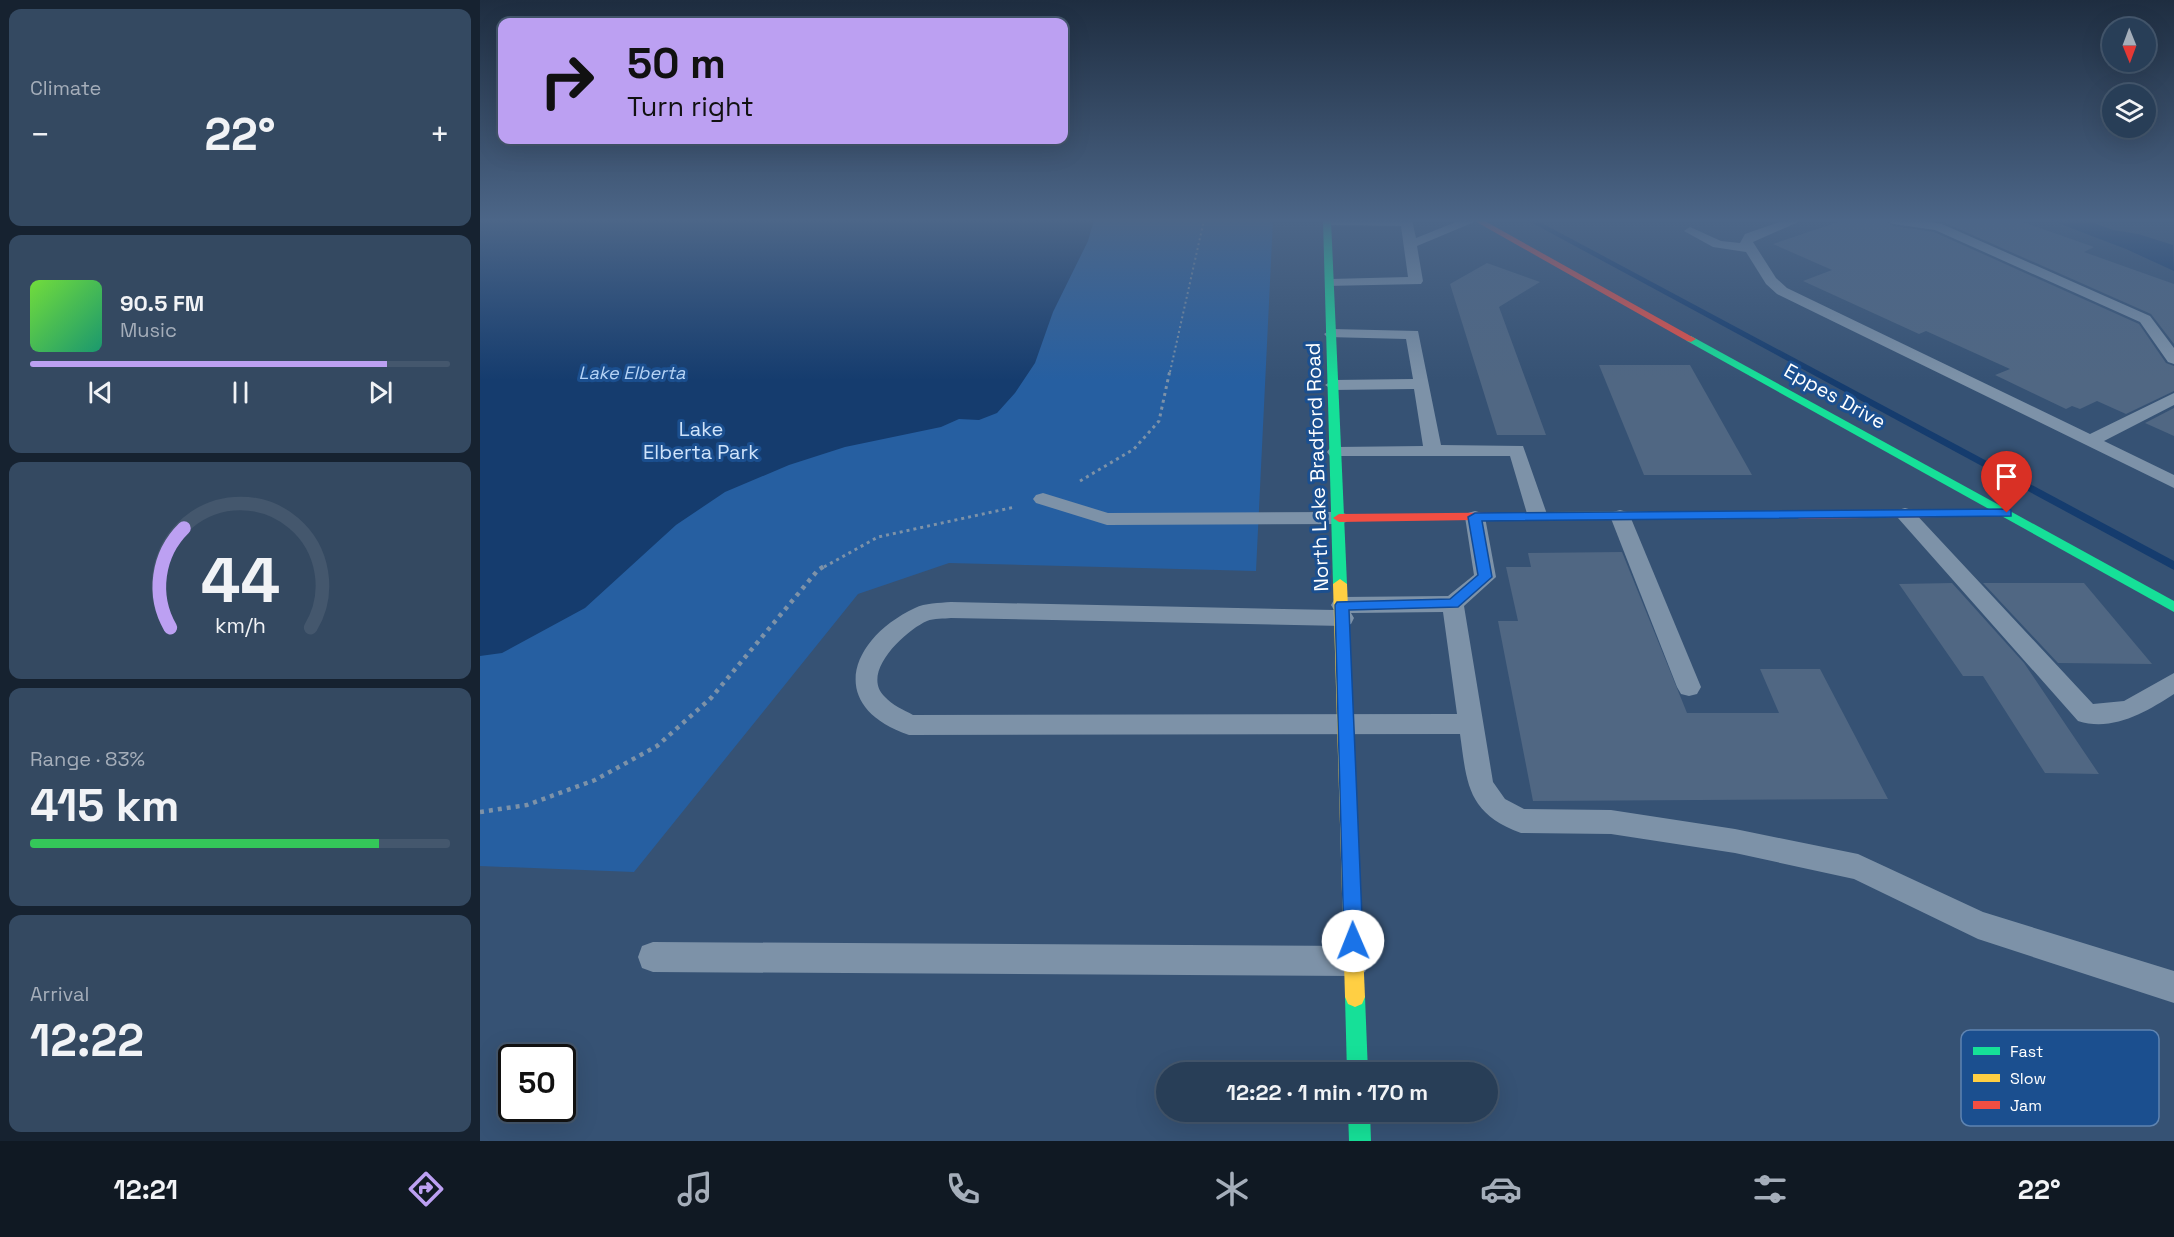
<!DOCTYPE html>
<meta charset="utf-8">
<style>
body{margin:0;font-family:"Space Grotesk",sans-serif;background:#344961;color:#f1f3f6;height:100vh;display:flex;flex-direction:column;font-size:22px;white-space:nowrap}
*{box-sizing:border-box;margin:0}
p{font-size:20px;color:#a5aeba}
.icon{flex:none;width:33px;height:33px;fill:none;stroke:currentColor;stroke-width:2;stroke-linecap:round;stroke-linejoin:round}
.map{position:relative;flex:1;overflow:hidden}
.sheet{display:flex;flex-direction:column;gap:9px;padding:9px;background:#162230;width:480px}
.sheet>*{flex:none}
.top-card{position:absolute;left:18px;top:18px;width:570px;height:126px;border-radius:12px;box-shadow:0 6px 24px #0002,0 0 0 2px #44576d;background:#bca0f2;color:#111;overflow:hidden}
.needle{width:39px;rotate:179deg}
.controls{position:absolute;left:1622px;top:18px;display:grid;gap:12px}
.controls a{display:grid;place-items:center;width:54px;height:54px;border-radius:50%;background:#283e57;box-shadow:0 6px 24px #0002,0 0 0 2px #44576d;font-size:30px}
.speed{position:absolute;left:18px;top:1044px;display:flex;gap:12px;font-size:30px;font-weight:700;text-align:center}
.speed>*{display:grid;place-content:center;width:78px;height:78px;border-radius:50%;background:#283e57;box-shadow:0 6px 24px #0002,0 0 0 2px #44576d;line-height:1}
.speed .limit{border:3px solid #111;border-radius:9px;background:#fff;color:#111}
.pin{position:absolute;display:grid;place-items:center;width:51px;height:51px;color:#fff;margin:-62px -26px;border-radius:50% 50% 50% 0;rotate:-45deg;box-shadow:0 0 6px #0007}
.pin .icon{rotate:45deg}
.me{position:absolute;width:66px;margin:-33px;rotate:359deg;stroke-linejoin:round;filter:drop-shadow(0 0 4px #0008)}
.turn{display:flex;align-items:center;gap:21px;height:126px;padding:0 30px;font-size:27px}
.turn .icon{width:78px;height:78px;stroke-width:2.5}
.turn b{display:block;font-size:42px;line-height:51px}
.big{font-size:45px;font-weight:600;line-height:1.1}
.sheet .card{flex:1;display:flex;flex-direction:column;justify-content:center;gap:9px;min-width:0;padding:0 21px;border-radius:12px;background:#344961}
.sheet .dial{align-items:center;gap:0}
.dial svg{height:156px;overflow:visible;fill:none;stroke:#44576d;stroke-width:7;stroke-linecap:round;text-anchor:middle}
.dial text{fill:#f1f3f6;stroke:none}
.song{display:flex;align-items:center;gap:18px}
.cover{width:72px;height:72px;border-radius:9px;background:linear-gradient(135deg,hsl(100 70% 55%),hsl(160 70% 35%))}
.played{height:6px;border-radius:3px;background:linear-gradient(90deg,#bca0f2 85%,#44576d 85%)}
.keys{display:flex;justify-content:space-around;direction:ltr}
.heat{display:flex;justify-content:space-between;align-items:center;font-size:33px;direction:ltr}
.charge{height:9px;border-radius:4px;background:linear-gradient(90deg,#34c759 83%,#44576d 0)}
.trip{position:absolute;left:676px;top:1062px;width:342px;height:60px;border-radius:30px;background:#283e57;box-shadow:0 6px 24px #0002,0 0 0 2px #44576d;font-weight:600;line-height:60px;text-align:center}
.menu{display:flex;height:96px;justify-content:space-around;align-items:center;background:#101923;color:#a5aeba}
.menu .icon{width:42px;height:42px}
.menu .selected{color:#bca0f2}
.menu b{font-size:27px;color:#f1f3f6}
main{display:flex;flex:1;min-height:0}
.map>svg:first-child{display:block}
.green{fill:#265fa1}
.water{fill:#153c6e}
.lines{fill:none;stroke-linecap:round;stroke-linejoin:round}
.stream{fill:#153c6e;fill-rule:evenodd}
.building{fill:#506783}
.path-far2{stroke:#7d92a8;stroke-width:2;stroke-dasharray:2 3;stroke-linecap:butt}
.path-far1{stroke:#7d92a8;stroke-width:3;stroke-dasharray:3 4;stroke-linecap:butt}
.path{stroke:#7d92a8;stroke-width:4.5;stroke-dasharray:4 5;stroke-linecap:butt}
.lane{fill:#7d92a8;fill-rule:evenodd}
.fast{fill:#16e098;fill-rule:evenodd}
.slow{fill:#ffcf43;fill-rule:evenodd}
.jam{fill:#f24e42;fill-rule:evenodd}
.route{fill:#1a73e8;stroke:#114b97;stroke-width:1.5}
.labels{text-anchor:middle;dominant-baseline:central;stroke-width:6;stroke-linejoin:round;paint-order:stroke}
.far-water-label{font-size:18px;font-style:italic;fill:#b5d3f5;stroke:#1b4f8f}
.street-label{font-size:20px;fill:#fff;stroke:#1b4f8f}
.park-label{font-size:20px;fill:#cfe3fa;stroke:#1b4f8f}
.key{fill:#1b4f8f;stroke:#5f84b1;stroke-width:1.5}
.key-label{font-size:16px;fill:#fff}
</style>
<main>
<section class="sheet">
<div class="card"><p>Climate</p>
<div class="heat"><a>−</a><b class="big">22°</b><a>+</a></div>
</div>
<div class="card">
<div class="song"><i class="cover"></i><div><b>90.5 FM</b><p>Music</p></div></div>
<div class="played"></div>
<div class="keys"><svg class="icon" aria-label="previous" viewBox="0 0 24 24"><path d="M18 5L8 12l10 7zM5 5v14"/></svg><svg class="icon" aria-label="pause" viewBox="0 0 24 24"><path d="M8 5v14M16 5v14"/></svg><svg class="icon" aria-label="next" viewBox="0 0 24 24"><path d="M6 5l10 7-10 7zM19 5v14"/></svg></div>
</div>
<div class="card dial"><svg viewBox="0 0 100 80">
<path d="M14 69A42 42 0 1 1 86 69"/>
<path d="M14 69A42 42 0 0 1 21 18" stroke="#bca0f2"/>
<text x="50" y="56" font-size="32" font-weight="700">44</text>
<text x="50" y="72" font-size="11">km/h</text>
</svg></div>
<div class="card"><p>Range · 83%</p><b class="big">415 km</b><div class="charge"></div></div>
<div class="card"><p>Arrival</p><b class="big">12:22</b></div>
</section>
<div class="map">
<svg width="1694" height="1141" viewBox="0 0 1694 1141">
<rect width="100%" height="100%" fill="#365274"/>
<!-- green -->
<path class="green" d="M0 220H793L776 571 469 563 378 594 154 872 0 866Z"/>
<!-- water -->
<g class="water">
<path d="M0 220H614L608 241 573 312 555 363 535 393 517 413 499 420 479 419 461 427 365 447 309 465 245 492 196 525 105 608 22 653 0 656Z"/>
<path d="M1570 220H1606L1633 230 1658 234 1693 245 1694 271 1646 249Z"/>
</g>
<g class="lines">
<!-- stream -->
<path class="stream" d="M1047 220H1056L1694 561V570Z"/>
</g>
<!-- building -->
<g class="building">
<path d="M1364 220H1405L1413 226 1454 232 1659 324 1686 363 1694 366V391L1646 414 1617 401 1600 409 1592 406 1586 409 1515 375 1530 369 1446 331 1439 334 1323 281 1352 270 1293 244Z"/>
<path d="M1453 220H1537L1614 247 1604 252 1694 284V344L1671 314 1463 222Z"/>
<path d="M1007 263 1060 282 1019 307 1066 435H1017L970 284Z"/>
<path d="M1119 365H1210L1272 475H1164Z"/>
<path d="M1694 408V436L1665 423Z"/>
<path d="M1142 552 1207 713H1299L1280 669H1340L1408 799 1053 801 1018 621H1038L1026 567H1051L1048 553Z"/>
<path d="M1472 583 1544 663 1619 774 1565 773 1503 676H1483L1419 584Z"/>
<path d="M1503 583H1604L1672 664 1578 663Z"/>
</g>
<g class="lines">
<!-- path-far2 -->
<path class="path-far2" d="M690 372 724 220"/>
<!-- path-far1 -->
<g class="path-far1">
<path d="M600 481 654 449 679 421 690 370"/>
<path d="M344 567 398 537 535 507"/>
</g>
<!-- path -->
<path class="path" d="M0 812 47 805 115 780 177 746 231 698 338 570 346 565"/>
<!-- lane -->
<g class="lane">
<path d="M932 220 936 238 981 220H999L937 246 943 281 941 284 845 286V280L850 279 928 277 921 226 847 225 841 220Z"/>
<path d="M1305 220H1323L1273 242 1296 278 1307 288 1610 434 1694 393V405L1624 441 1694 475V488L1297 294 1286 284 1266 252 1233 247 1204 231 1210 227 1241 241 1260 243 1265 234Z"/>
<path d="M1407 220H1439L1462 224 1670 316 1694 348V364L1688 362 1660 322 1455 230 1413 224Z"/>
<path d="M852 329 938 331 961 445 1043 446 1068 517 1065 521H1051L1048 517 1030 456H850L847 452 850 448 856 447 943 446 934 389 853 390 845 385 853 380 933 379 926 339 847 337 844 334Z"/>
<path d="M563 493 628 513 859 512 866 514 869 518 866 522 859 524 627 525 556 503 553 499 556 495Z"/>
<path d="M1425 508 1432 510 1613 704 1644 701 1694 673V694C1666 712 1633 732 1598 721L1418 518 1415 514 1418 510Z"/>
<path d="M1140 510 1147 512 1150 516 1221 687 1217 694 1209 696 1201 694 1197 687 1130 516 1133 512Z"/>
<path d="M995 511 1002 513 1005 517 1016 577 984 606 1013 782 1025 799 1044 809 1131 810 1255 829 1378 854 1503 912 1694 971V1003L1498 939 1374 879 1255 853 1131 834 1041 833C987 813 987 784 980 734L429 735C346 707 369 639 435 608 445 603 459 603 471 602L854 610 851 605 854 600 862 597 968 596 994 575 985 517 988 513ZM963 612 977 714 433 715C424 710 412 705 405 697 379 673 426 630 447 621 454 618 464 619 471 618L863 626 871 624 874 618 871 613Z"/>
<path d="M173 942 874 946 885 950 889 961 885 972 874 976 173 972 162 968 158 957 162 946Z"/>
</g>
<!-- fast -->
<g class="fast">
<path d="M843 220H851L867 584 860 589 853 584Z"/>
<path d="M1211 336 1694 601V612L1207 341 1206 339Z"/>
<path d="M875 987 882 990 885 997 888 1072H867L865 997 868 990Z"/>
<path d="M868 1112H890L891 1141H869Z"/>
</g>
<!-- slow -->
<g class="slow">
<path d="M1319 511 1323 512 1325 515 1323 518 1065 520 1059 516 1065 512Z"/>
<path d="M860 579 867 584 885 997 882 1004 875 1007 868 1004 865 997 853 584Z"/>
</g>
<!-- jam -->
<g class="jam">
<path d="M993 220H1003L1216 339 1211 342 1207 341Z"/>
<path d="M1523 509 1527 510 1529 513 1527 516 1319 519 1313 515 1319 511Z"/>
<path d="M1065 512 1069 513 1071 516 1069 519 859 522 853 518 859 514Z"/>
</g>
</g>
<!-- sky -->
<linearGradient id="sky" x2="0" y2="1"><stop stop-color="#1e2d40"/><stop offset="0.58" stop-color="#4c6688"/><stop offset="1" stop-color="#4c6688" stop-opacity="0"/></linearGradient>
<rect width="1694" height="380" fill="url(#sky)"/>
<!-- route -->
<path class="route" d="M1527 509 1531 510V516L1002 521 1012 577 978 607 869 610 883 941 880 948 873 950 867 948 864 941 855 605 857 602 970 599 998 575 988 517 995 513Z"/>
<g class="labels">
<!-- far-water labels -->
<g class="far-water-label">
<text x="152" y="372">Lake Elberta</text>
</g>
<!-- street labels -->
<g class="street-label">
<text transform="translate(1355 396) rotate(29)">Eppes Drive</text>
<text transform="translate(837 467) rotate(-92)">North Lake Bradford Road</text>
</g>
<!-- park labels -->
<g class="park-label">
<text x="221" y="429">Lake<tspan x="221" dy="23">Elberta Park</tspan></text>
</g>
</g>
<!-- legend -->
<rect x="1481" y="1030" width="198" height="96" rx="9" class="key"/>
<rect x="1493" y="1047" width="27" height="8" fill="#16e098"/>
<rect x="1493" y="1074" width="27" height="8" fill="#ffcf43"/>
<rect x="1493" y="1101" width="27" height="8" fill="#f24e42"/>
<g class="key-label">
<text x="1530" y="1057">Fast</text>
<text x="1530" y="1084">Slow</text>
<text x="1530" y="1111">Jam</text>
</g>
</svg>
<div class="controls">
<a><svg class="needle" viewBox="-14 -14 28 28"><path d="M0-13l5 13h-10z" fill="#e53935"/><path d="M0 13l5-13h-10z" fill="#a5aeba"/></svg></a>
<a><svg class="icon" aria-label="layers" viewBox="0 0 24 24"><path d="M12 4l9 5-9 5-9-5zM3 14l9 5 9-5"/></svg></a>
</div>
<div class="speed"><div class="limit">50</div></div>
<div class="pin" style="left:1527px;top:513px;background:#d93025"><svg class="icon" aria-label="arrive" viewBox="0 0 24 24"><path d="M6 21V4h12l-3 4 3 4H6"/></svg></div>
<svg class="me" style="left:873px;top:941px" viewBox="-20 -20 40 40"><circle r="19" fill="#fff"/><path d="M0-13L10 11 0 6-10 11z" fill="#1a73e8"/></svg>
<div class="trip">12:22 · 1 min · 170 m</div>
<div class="top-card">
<div class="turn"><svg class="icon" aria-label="right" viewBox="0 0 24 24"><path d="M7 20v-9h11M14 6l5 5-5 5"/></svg><div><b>50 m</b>Turn right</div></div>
</div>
</div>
</main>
<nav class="menu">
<b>12:21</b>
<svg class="icon selected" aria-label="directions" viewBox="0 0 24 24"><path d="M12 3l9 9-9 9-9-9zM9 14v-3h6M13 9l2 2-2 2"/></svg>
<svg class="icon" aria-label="music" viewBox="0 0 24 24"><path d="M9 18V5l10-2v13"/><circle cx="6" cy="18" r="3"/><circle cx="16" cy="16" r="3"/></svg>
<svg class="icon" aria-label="phone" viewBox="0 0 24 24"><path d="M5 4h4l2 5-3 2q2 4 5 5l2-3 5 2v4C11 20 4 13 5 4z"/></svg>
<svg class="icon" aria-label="climate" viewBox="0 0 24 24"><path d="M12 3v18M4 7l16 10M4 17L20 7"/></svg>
<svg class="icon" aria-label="car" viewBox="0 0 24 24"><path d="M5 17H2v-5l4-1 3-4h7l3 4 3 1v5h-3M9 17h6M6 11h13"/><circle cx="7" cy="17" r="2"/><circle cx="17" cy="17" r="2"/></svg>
<svg class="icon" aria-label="filters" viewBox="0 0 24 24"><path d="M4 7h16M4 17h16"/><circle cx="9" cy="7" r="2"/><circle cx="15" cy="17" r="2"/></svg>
<b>22°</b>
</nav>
